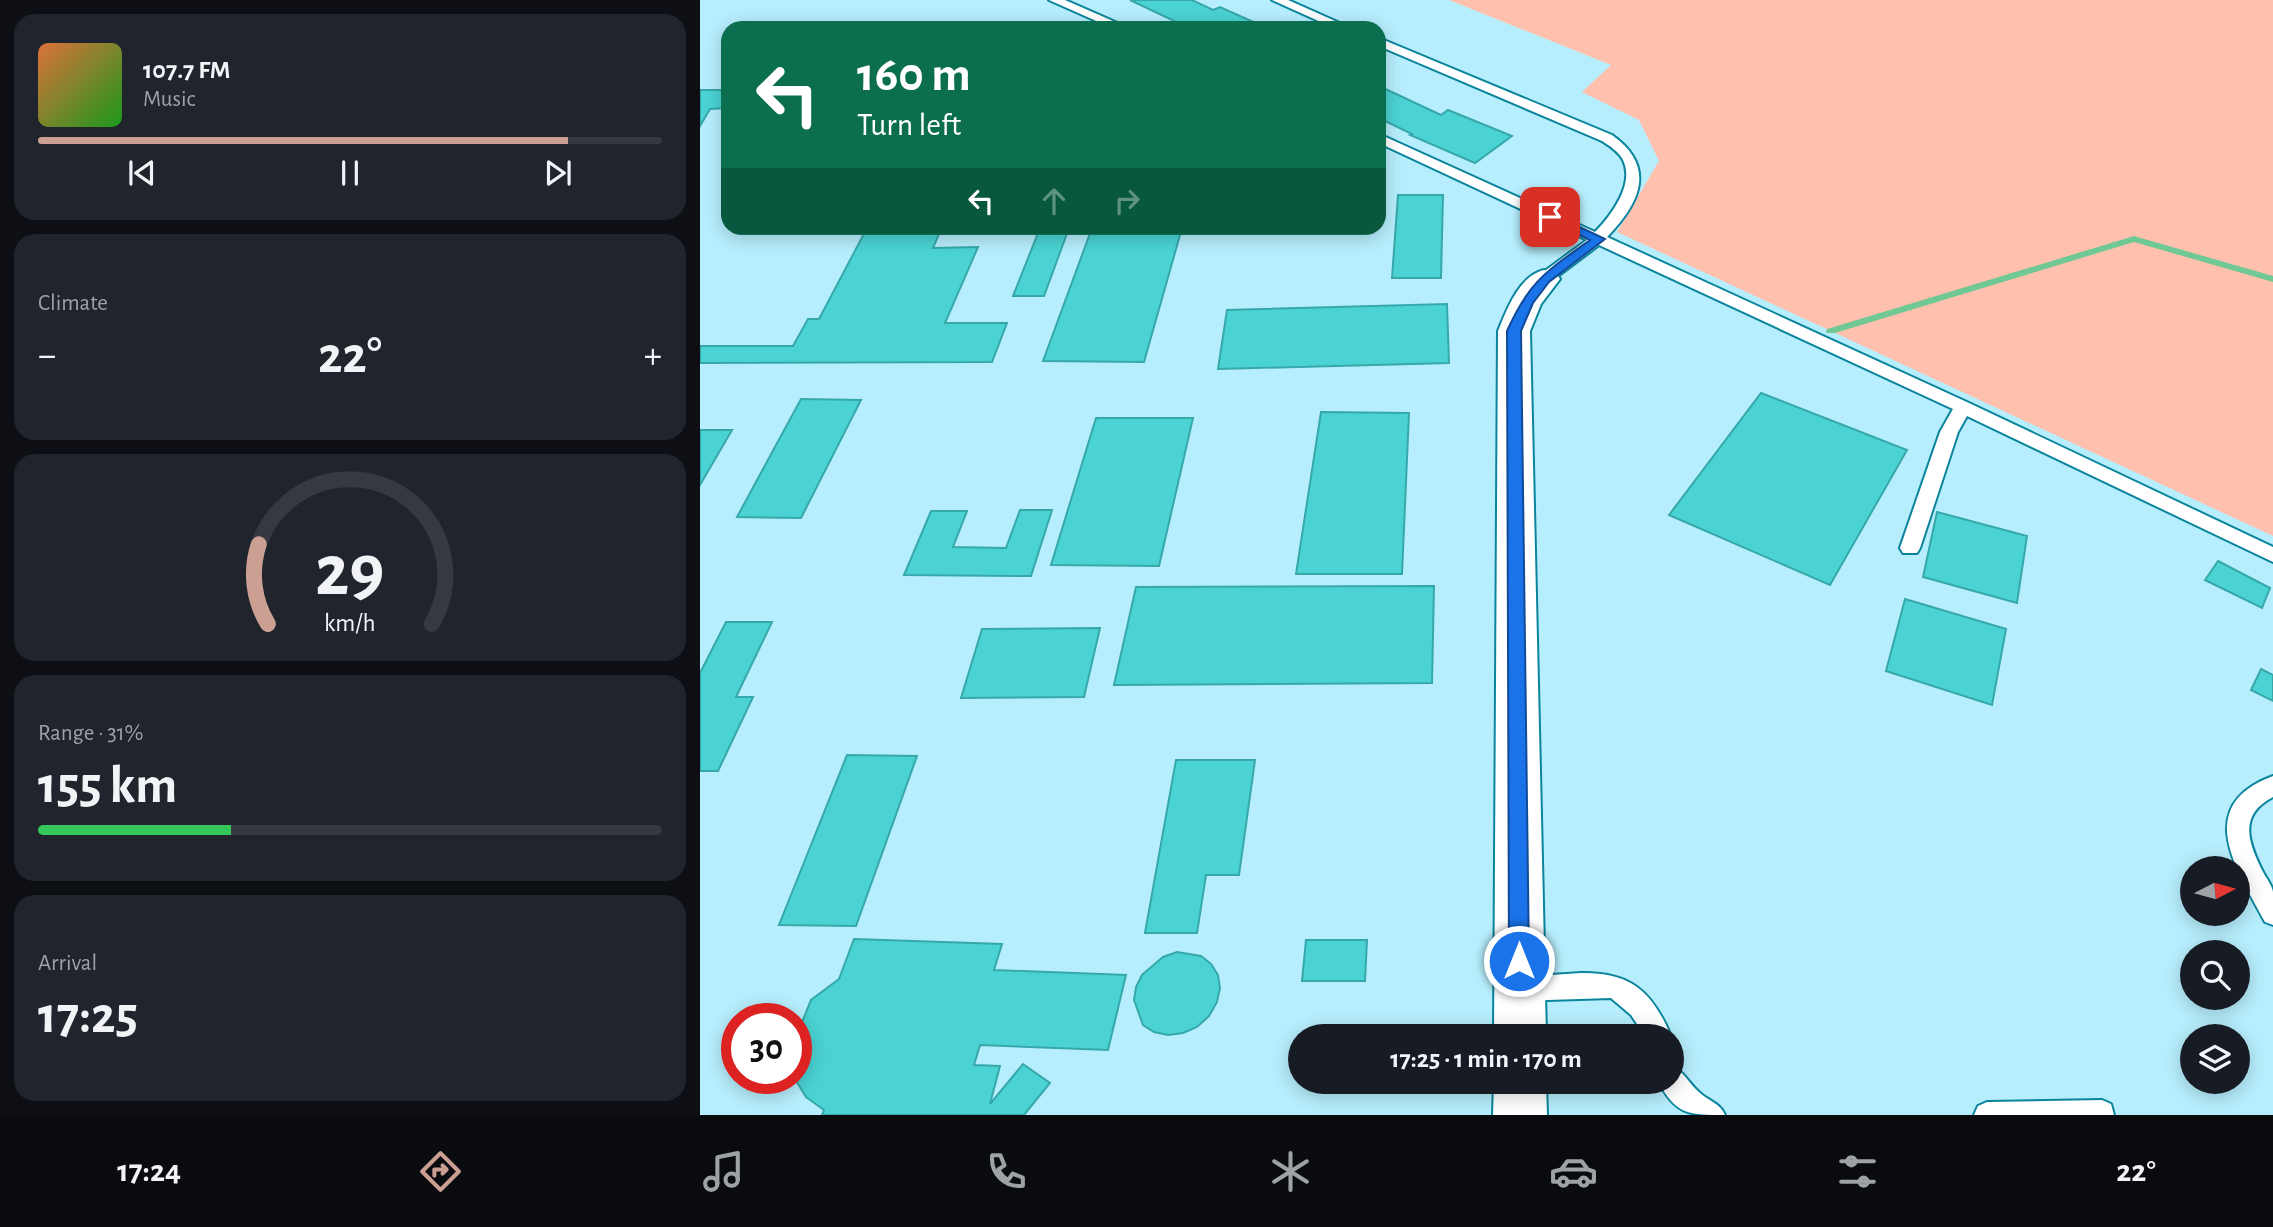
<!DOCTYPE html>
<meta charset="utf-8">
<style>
body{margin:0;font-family:"Alegreya Sans",sans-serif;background:#20242c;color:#f1f3f6;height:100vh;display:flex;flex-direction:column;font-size:26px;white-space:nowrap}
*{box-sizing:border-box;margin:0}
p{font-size:23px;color:#9ea1a6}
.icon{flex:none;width:38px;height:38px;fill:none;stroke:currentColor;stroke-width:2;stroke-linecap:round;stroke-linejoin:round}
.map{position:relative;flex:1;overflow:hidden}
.drawer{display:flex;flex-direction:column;gap:14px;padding:14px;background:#0d0f14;width:700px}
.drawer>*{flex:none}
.banner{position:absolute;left:21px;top:21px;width:665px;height:214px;border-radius:21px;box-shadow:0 4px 18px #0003;background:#0b6e4f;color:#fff;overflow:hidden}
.needle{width:46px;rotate:84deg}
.controls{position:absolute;left:1480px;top:856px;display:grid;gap:14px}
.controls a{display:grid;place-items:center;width:70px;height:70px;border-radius:50%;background:#171b24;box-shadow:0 4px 18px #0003;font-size:35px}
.speed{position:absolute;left:21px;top:1003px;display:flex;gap:14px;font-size:35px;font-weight:700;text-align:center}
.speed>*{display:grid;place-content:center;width:91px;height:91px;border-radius:50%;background:#171b24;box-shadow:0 4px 18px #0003;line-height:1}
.speed .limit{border:10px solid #d22;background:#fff;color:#111}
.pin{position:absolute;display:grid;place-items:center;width:60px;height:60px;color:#fff;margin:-30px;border-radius:14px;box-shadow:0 4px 10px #0006}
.me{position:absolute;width:77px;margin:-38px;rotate:0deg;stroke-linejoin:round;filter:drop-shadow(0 0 5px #0008)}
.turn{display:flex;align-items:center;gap:24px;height:147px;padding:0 21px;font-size:32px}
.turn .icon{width:91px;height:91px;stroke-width:2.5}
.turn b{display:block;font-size:49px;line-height:60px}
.lanes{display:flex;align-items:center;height:66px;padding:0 21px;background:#0003;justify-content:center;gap:35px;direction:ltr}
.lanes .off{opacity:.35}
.big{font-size:52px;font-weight:600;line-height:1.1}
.drawer .tile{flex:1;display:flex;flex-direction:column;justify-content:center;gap:10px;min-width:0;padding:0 24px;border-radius:21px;background:#20242c}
.drawer .dial{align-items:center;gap:0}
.dial svg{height:182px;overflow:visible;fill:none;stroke:#363941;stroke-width:7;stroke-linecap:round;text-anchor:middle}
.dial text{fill:#f1f3f6;stroke:none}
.song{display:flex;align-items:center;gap:21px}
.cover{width:84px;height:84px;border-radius:10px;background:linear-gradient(135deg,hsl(20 70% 55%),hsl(120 70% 35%))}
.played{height:7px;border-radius:4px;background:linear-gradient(90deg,#cc9f93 85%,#363941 85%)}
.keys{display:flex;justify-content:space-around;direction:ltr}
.heat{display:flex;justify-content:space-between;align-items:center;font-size:38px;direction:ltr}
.charge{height:10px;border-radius:5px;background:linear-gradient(90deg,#34c759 31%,#363941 0)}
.trip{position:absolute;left:588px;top:1024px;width:396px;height:70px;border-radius:35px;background:#171b24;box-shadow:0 4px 18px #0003;font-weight:600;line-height:70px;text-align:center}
.tab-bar{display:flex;height:112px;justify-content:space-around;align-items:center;background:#090b0e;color:#9ea1a6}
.tab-bar .icon{width:49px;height:49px}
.tab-bar .on{color:#cc9f93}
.tab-bar b{font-size:32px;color:#f1f3f6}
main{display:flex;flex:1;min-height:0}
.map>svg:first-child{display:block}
.green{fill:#ffc0ae}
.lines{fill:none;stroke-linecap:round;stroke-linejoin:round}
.stream{fill:#70c994;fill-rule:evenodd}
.building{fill:#4bd3d4;stroke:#36a8aa;stroke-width:2}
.lane-casing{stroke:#0b859d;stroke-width:4}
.street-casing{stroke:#0b859d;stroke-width:4}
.lane{fill:#fff;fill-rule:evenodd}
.street{fill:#fff;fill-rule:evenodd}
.route{fill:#1a73e8;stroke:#114b97;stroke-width:2}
</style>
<main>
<section class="drawer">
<div class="tile">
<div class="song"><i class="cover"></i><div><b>107.7 FM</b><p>Music</p></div></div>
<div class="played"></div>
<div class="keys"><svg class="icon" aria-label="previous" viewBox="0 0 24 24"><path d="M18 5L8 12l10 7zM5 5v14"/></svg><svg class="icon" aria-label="pause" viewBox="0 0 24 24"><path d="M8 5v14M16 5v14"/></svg><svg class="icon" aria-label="next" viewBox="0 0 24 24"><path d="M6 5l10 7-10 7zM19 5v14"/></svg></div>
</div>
<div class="tile"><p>Climate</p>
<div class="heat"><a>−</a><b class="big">22°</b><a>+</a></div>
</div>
<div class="tile dial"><svg viewBox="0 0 100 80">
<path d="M14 69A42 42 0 1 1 86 69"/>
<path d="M14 69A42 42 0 0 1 10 34" stroke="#cc9f93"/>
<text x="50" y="56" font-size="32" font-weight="700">29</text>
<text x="50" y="72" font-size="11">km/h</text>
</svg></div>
<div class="tile"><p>Range · 31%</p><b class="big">155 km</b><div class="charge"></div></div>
<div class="tile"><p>Arrival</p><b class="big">17:25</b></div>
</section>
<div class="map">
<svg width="1573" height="1115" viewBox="0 0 1573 1115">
<rect width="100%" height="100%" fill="#b7eefd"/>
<!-- green -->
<path class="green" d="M749 0H1573V536L917 232 959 161 939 120 882 92 911 65Z"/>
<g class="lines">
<!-- stream -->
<path class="stream" d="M1434 236 1573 276V282L1434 242 1135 333H1127L1126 331 1127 329Z"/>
</g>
<!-- building -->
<g class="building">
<path d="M430 0H492L513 10 520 7 567 28H489Z"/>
<path d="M26 86H28V108L10 109 0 126V90H23Z"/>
<path d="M679 86 741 115 748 110 812 136 775 163 710 135 712 134 679 118Z"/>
<path d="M698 195H743L741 278H692Z"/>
<path d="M167 228H261L241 229 233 248 278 247 245 323H307L292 362 0 363V346H93L108 319H119Z"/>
<path d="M340 228H369L344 296H313Z"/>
<path d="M392 228H482L444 362 343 361Z"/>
<path d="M747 304 749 363 518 369 527 310Z"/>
<path d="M1061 393 1207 450 1130 585 969 515Z"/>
<path d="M101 399 161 400 101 518 37 517Z"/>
<path d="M621 412 709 413 702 574H596Z"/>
<path d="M396 418H493L459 566 351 565Z"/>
<path d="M0 430H32L0 485Z"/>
<path d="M320 510H352L331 576 204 575 231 511H267L253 547 306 548Z"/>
<path d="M1237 512 1327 536 1317 603 1223 577Z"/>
<path d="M1518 561 1570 588 1562 608 1505 580Z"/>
<path d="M734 586 732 683 414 685 436 587Z"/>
<path d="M1205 599 1306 629 1292 705 1186 671Z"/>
<path d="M26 622H72L36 697H53L18 771H0V673Z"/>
<path d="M400 628 384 697 261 698 282 629Z"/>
<path d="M1561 669 1573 675V701L1551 690Z"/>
<path d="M147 755 217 756 156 926 79 925Z"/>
<path d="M476 760H555L539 875H506L497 933H445Z"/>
<path d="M154 939 302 944 294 970 426 975 408 1050 280 1045 274 1065 300 1066 290 1104 323 1064 350 1083 324 1115H122L124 1110 106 1097 95 1079 96 1037 111 1000 139 979Z"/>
<path d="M606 940H667L665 981H602Z"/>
<path d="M477 952 501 956 511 964 518 975 520 988 517 1002 509 1016 497 1027 483 1033 468 1035 454 1032 443 1025 434 1000 436 987 442 975 463 957Z"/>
</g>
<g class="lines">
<!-- lane casing -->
<g class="lane-casing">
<g id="lane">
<path d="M349 0H365L429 28H412Z"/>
<path d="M572 0H588L651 28H634Z"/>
<path d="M679 38 912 135C957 167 940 203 907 237L1269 403 1573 547V562L1267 416 1258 432 1220 548 1217 553H1203L1200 548 1240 432 1253 409 899 245 850 282H838L836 279 838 276 887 240 679 143V134L895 232C911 216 935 184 923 160 919 152 910 146 902 141L679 46Z"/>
<path d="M1573 776V797C1538 815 1548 842 1563 872 1566 878 1572 885 1573 892 1573 902 1573 915 1573 925L1565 922C1537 869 1492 806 1573 776Z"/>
<path d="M881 973C930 972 952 991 971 1036H945L931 1015 911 998 819 1001 810 998 807 989 810 980 819 977Z"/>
<path d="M971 1066C984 1071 989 1084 1000 1093 1010 1102 1020 1103 1025 1115 990 1115 975 1115 959 1082H971Z"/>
<path d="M1402 1100 1411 1104 1414 1115H1274L1278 1106 1287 1102Z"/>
</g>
</g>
<!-- street casing -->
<g class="street-casing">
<g id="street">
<path d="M844 270 855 272 860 279 841 304 830 331 846 1036H794L798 331C807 309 819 276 844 270Z"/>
<path d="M794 1082H846L847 1115H793Z"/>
</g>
</g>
<!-- lane -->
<use href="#lane" class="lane"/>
<!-- street -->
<use href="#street" class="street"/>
</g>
<!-- route -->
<path class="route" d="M850 213 905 239 849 282 833 303 821 331 829 961 826 968 819 971 812 968 809 961 807 331C830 280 846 272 890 240L845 219 844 217Z"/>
</svg>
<div class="controls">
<a><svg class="needle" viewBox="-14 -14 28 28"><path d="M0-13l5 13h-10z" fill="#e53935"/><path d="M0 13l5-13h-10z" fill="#9ea1a6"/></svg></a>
<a><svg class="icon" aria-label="search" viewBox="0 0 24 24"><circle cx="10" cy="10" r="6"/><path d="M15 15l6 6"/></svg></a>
<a><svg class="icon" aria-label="layers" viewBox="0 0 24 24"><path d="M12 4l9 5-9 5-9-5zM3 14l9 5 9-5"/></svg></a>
</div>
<div class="speed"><div class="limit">30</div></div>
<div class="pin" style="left:850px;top:217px;background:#d93025"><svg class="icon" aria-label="arrive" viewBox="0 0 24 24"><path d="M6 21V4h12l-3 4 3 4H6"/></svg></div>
<svg class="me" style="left:819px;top:961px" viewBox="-20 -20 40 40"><circle r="17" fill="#1a73e8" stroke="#fff" stroke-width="3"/><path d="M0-11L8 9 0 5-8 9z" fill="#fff"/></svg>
<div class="trip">17:25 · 1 min · 170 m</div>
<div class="banner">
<div class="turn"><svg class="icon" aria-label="left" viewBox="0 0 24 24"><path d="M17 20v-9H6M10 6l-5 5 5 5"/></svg><div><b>160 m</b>Turn left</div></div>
<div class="lanes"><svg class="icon" aria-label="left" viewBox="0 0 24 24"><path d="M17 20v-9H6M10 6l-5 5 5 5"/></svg><svg class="icon off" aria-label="ahead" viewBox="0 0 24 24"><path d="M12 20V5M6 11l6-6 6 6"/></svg><svg class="icon off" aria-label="right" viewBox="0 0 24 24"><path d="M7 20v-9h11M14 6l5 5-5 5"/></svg></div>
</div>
</div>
</main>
<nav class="tab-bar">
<b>17:24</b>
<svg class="icon on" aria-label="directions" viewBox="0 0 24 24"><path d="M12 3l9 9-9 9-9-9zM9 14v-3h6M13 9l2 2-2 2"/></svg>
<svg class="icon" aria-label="music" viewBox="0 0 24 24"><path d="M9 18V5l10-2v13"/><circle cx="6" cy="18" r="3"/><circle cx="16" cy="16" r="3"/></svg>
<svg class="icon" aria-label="phone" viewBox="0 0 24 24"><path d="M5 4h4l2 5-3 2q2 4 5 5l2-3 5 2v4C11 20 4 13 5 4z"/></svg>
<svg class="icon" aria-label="climate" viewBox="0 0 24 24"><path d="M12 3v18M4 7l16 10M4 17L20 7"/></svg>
<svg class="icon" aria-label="car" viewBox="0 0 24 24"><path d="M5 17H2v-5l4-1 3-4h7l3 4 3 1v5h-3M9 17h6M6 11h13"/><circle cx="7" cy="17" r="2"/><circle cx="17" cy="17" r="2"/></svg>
<svg class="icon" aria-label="filters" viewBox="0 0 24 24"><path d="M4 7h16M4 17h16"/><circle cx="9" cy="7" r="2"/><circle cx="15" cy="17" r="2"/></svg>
<b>22°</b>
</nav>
